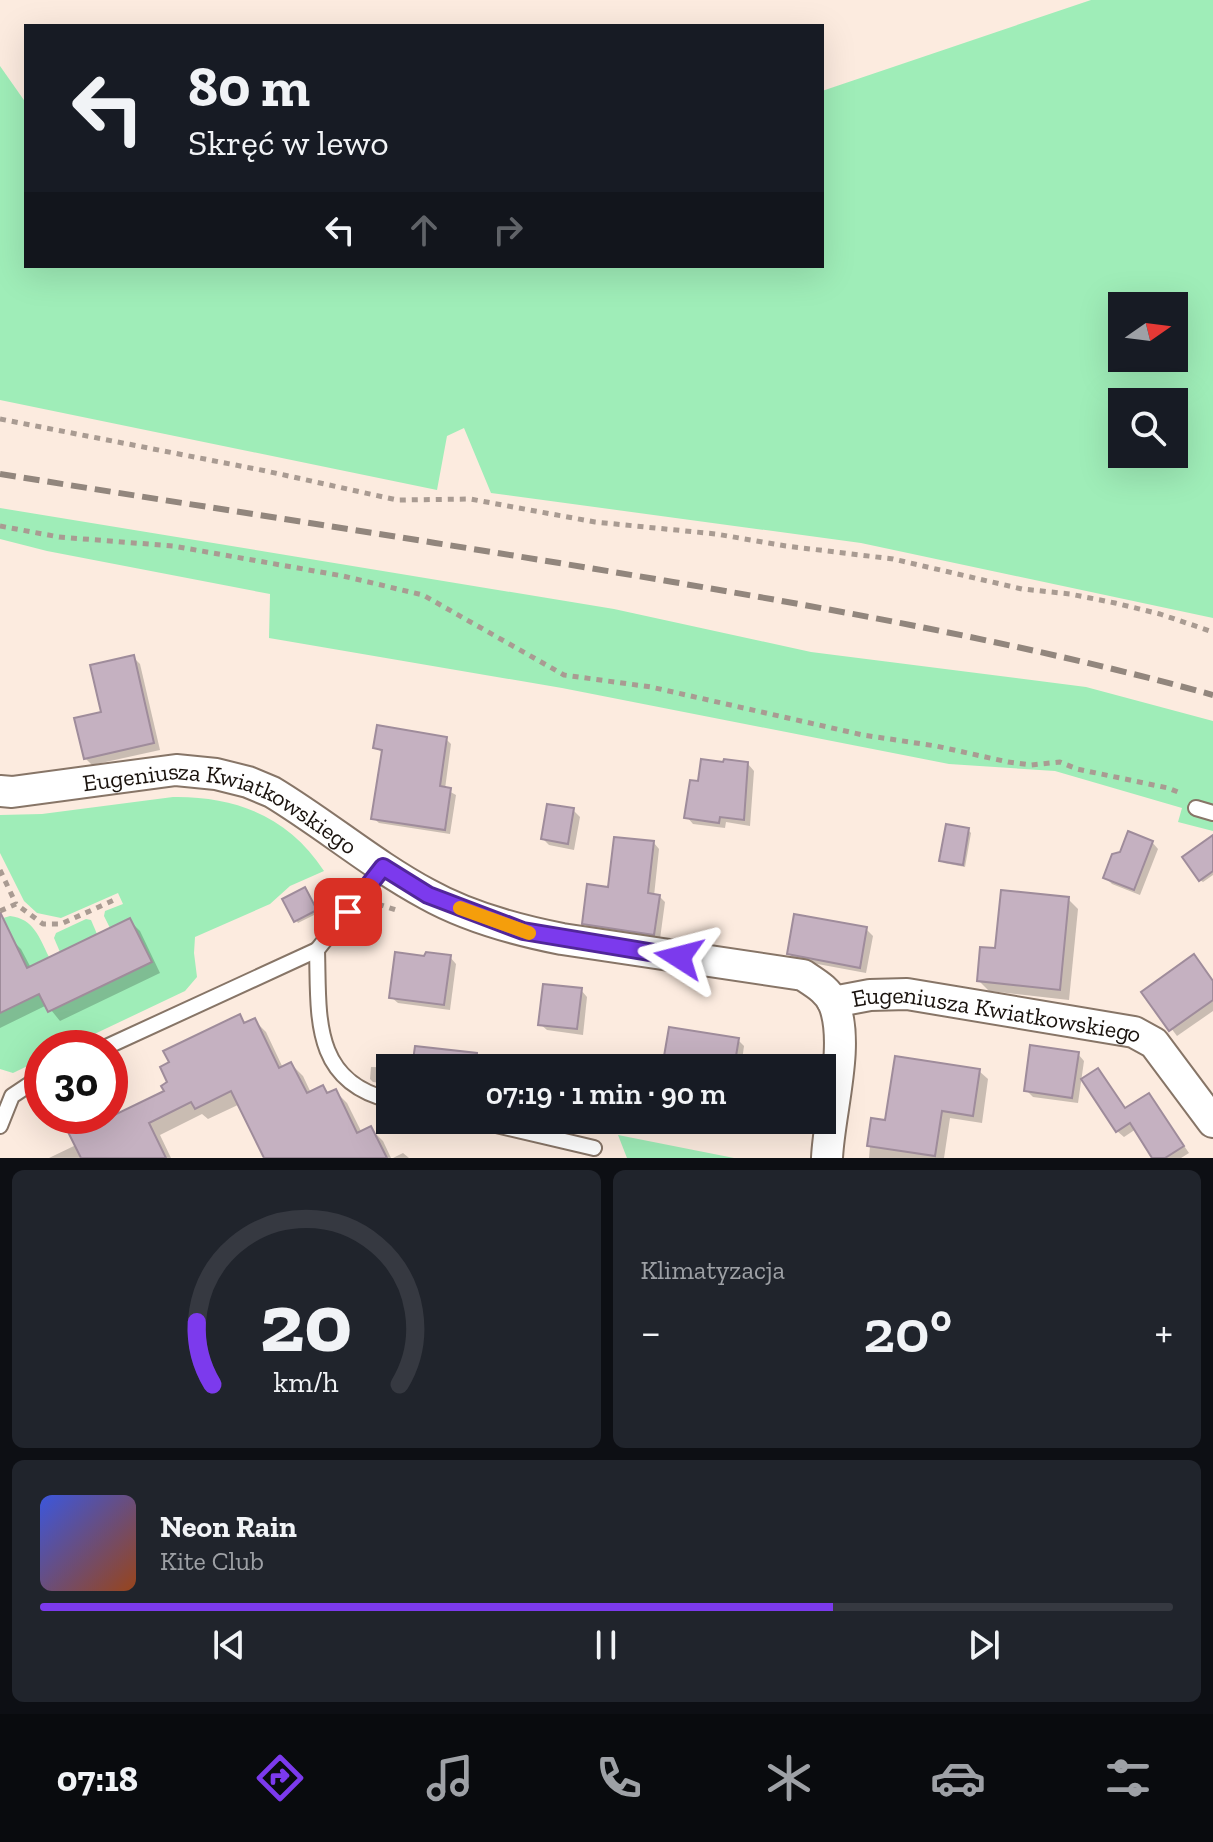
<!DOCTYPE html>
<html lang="pl">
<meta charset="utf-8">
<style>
body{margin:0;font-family:"Zilla Slab",serif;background:#20242c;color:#f1f3f6;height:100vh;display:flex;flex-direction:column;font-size:30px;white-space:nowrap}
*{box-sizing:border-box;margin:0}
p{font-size:26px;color:#9ea1a6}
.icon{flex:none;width:44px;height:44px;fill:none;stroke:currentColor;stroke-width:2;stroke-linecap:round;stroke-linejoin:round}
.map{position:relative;height:1158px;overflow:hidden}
.drawer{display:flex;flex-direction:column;gap:12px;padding:12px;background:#0d0f14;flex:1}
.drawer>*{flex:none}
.banner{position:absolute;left:24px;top:24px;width:800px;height:244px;border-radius:0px;box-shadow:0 8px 32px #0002;background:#171b24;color:#f1f3f6;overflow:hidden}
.needle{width:52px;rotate:76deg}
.fabs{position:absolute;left:1108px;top:292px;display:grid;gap:16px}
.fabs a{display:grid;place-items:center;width:80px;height:80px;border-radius:0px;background:#171b24;box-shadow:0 8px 32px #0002;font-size:40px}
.speed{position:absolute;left:24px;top:1030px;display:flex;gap:16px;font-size:40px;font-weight:700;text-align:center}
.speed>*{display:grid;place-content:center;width:104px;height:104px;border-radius:50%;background:#171b24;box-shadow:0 8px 32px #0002;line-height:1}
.speed .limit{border:12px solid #d22;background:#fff;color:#111}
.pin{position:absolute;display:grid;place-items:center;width:68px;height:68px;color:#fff;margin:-34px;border-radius:16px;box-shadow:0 4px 12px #0006}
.me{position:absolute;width:88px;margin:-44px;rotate:279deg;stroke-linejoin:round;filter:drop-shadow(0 0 6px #0008)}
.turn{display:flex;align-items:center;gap:28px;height:168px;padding:0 32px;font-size:36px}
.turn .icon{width:104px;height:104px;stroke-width:2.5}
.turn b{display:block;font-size:56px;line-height:68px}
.lanes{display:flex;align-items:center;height:76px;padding:0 32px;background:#0003;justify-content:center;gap:40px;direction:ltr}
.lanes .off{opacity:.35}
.big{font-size:60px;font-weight:600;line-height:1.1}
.drawer .card{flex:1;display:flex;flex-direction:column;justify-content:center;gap:12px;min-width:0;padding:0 28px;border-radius:12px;background:#20242c}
.drawer .dial{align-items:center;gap:0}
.dial svg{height:208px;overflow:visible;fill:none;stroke:#363941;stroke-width:7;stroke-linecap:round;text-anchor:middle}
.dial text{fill:#f1f3f6;stroke:none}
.song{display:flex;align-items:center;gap:24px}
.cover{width:96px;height:96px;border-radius:12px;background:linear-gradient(135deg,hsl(230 70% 55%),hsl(20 70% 35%))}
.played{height:8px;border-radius:4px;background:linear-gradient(90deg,#7c3aed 70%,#363941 70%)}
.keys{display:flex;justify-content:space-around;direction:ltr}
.heat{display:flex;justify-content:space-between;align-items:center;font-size:44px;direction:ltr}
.drawer .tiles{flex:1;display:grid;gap:12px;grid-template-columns:1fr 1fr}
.card:last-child{grid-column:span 2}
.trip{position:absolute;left:376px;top:1054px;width:460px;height:80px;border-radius:0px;background:#171b24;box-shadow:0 8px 32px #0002;font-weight:600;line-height:80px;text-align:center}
.dock{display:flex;height:128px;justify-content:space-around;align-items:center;background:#090b0e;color:#9ea1a6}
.dock .icon{width:56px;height:56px}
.dock .selected{color:#7c3aed}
.dock b{font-size:36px;color:#f1f3f6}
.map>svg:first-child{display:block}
.green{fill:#9fedb8;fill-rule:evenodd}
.shadow{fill:#0003}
.building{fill:#c5b1c1;stroke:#9f8c9b;stroke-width:2}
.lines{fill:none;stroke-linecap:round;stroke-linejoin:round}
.lane-casing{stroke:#877567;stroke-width:18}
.street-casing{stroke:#877567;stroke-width:34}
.path{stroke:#a99b92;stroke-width:5;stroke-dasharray:6 6;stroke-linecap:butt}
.lane{stroke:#fff;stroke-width:14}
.street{stroke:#fff;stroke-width:30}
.rail{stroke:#92867d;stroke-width:6;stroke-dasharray:16 8;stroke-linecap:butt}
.route-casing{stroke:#51269a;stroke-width:20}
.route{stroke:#7c3aed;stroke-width:14}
.slow{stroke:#f59e0b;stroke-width:14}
.labels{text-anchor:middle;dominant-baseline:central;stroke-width:8;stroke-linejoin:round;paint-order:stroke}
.street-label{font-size:24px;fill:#1a130e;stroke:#fcfcfc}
</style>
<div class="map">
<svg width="1213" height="1158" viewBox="0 0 1213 1158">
<rect width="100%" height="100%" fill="#fcebdf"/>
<!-- green -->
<g class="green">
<path d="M1091 0H1213V618L861 543 491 493 464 428 447 436 437 490 0 400V66L26 103V266H822V91ZM1174 306V358H1122V306ZM1122 402H1174V454H1122Z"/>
<path d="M0 508 614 609 811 652 1086 687 1213 721V831L1178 822 1182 808 1055 771 949 764 562 688 269 638 270 594 47 551 0 539Z"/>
<path d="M173 797C236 796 289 817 324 871L290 886 270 904 195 937 194 953 197 977 185 991 65 1048H42V1059L13 1073 0 1069V1013L39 994 48 1012 151 962 130 918 110 928 104 916 105 911 123 904 118 893 61 918 37 913 24 901 0 853V815L42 814Z"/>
<path d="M10 916C34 919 39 937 49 957L27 968 0 919Z"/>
<path d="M86 919 91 920 97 934 60 952 54 938 56 933Z"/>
<path d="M618 1135 734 1158H627Z"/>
</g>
<!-- shadow -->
<g class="shadow">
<path d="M133 657 140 664 160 750 92 765 85 758 103 714Z"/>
<path d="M446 739 451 744 445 789 456 795 450 834 379 823 373 818 383 753 375 747Z"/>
<path d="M748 764 754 771 750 826 726 822 725 828 693 824 687 817 700 784Z"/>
<path d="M573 810 580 817 574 850 549 845 543 839Z"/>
<path d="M968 830 971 833 965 867 944 863 941 860Z"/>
<path d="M1152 842 1158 849 1140 895 1112 884 1106 878Z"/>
<path d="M654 843 659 849 654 896H659L665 902 660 939 589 929 584 923 610 889Z"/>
<path d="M1213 853V875L1203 882 1200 880Z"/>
<path d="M307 892 318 913 298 923 296 920Z"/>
<path d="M1068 899 1078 909 1069 1000 989 991 979 981 997 950Z"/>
<path d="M130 921 140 931 160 973 60 1021 47 1005 0 1028V944L11 939 21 949 31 968Z"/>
<path d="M866 929 873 936 866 973 796 960 789 954Z"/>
<path d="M450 957 456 964 450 1010 398 1003 391 997 426 958Z"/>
<path d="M1213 981V1011L1177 1036 1144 992Z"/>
<path d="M581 990 587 997 583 1035 547 1030 540 1024Z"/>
<path d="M239 1016 247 1024 254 1020 266 1032 283 1068 291 1064 303 1076 311 1093 323 1087 330 1094 335 1091 347 1103 362 1133 371 1129 383 1141 391 1158H267L240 1104 208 1119 202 1114 160 1135 171 1158H49L76 1145 99 1124 166 1092Z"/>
<path d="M738 1040 744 1046 741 1068H666Z"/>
<path d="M1078 1054 1084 1061 1078 1103 1033 1097 1026 1090Z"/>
<path d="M371 1067 407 1068H390V1084L373 1082 370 1079Z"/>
<path d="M1098 1070 1126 1110 1149 1095 1189 1153 1181 1158H1155L1136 1129 1124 1137 1117 1131Z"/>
<path d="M979 1071 988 1079 982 1123 950 1118 944 1158H869L872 1121 887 1123Z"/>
<path d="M403 1153 409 1158H393Z"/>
</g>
<!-- building -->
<g class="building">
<path d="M134 655 154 743 84 759 74 718 101 712 90 665Z"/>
<path d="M377 725 447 737 440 786 451 788 445 830 371 819 382 750 373 748Z"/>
<path d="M701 759 723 762 724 759 748 762 744 820 720 817 719 823 684 818 690 780 698 781Z"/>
<path d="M547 804 574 808 568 844 541 839Z"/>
<path d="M946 824 969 828 963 865 939 861Z"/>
<path d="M1128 831 1153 841 1134 890 1103 878 1112 854 1120 852Z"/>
<path d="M1213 835V871L1199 881 1182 857Z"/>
<path d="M614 837 654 841 648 893 660 895 654 935 582 924 587 884 608 887Z"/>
<path d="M305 887 317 910 294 922 282 899Z"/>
<path d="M1001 890 1069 897 1060 990 977 981 980 947 995 948Z"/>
<path d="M0 912 27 968 130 918 152 962 48 1012 39 994 0 1013Z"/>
<path d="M794 914 867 927 860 968 787 954Z"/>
<path d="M395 952 424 956 426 952 451 955 444 1005 389 998Z"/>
<path d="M1194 954 1213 981V1000L1169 1031 1141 992Z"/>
<path d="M543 984 582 988 577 1029 538 1025Z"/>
<path d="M240 1014 244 1023 255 1018 279 1068 291 1062 307 1093 323 1085 327 1093 336 1089 357 1133 371 1126 387 1158H264L231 1091 195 1109 191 1102 149 1123 166 1158H81L68 1132 96 1118 98 1123 164 1091 161 1086 167 1082 160 1067 169 1062 163 1051Z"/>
<path d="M669 1027 739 1038 734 1068H662Z"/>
<path d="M1030 1045 1079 1052 1072 1098 1024 1091Z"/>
<path d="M415 1046 477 1053 476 1068H412Z"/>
<path d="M895 1056 980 1069 973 1116 942 1111 935 1156 867 1146 871 1118 885 1120Z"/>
<path d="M1098 1068 1125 1108 1149 1093 1184 1146 1165 1158H1152L1130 1123 1116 1132 1081 1079Z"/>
</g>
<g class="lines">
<!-- lane casing -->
<g class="lane-casing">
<g id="lane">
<path d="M1196 808 1213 813"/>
<path d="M383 867 317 950C319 1015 311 1081 390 1100"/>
<path d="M104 1048 317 950"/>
<path d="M475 1120 594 1148"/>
<path d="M0 1126 12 1096 42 1076"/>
</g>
</g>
<!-- street casing -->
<g class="street-casing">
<g id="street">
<path id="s1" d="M0 791 12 792 176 770 216 774 248 782 272 792C325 824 373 865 427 894 468 917 516 930 562 939L803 975C815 983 828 990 834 1004 850 1045 829 1113 827 1158"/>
<path id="s2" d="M833 1002 870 995 907 994 1134 1032 1154 1043 1213 1122"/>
</g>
</g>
<!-- path -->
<g class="path">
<path d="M0 419 266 471 397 500 470 499 595 522 716 534 786 546 893 559 1022 589 1070 594 1115 603 1160 614 1213 632"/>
<path d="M0 526 59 537 173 546 343 576 423 595 564 675 651 687 863 735 936 746 1008 762 1031 765 1060 762 1077 769 1168 788 1183 794"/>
<path d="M0 870 16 904"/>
<path d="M378 904 399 911"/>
<path d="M0 911 16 904 43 924H61L114 900"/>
</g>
<!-- lane -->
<use href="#lane" class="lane"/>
<!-- street -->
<use href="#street" class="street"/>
<!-- rail -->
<path class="rail" d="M0 474C224 510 449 544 673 582 854 613 1036 646 1213 695"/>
</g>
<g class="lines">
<!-- route casing -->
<g class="route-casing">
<path id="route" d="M348 912 383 867 428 895 523 931 679 957"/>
</g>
<!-- route -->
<use href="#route" class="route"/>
<!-- slow -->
<path class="slow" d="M460 908 529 933"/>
</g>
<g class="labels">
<!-- street labels -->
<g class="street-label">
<text stroke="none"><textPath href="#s1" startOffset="230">Eugeniusza Kwiatkowskiego</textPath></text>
<text stroke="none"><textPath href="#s2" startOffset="166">Eugeniusza Kwiatkowskiego</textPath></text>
</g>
</g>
</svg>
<div class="fabs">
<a><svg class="needle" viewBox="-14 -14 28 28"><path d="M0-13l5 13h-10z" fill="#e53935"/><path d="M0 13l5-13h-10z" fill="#9ea1a6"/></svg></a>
<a><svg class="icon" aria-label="search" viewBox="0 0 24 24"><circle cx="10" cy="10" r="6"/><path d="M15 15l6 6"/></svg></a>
</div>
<div class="speed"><div class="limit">30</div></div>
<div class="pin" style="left:348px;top:912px;background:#d93025"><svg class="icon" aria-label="arrive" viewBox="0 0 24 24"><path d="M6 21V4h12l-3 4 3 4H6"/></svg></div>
<svg class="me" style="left:679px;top:957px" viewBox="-20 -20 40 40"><path d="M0-17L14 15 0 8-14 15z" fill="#7c3aed" stroke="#fff" stroke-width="4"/></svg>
<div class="trip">07:19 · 1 min · 90 m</div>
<div class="banner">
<div class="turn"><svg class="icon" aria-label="left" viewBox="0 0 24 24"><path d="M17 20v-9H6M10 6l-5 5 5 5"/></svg><div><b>80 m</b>Skręć w lewo</div></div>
<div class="lanes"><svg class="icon" aria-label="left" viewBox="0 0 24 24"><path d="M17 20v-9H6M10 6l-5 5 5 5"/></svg><svg class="icon off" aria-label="ahead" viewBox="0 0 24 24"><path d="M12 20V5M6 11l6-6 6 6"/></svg><svg class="icon off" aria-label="right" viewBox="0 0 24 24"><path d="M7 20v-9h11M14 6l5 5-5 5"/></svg></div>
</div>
</div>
<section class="drawer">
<div class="tiles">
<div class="card dial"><svg viewBox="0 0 100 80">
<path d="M14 69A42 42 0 1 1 86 69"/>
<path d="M14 69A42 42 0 0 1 8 45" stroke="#7c3aed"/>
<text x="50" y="56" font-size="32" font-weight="700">20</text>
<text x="50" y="72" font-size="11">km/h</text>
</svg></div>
<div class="card"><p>Klimatyzacja</p>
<div class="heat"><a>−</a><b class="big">20°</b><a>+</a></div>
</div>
<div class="card">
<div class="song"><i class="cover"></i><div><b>Neon Rain</b><p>Kite Club</p></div></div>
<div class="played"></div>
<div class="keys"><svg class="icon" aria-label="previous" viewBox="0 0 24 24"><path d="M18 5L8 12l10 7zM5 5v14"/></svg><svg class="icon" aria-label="pause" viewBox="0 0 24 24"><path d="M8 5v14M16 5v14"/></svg><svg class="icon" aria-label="next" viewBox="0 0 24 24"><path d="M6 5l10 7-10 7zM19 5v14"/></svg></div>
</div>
</div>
</section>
<nav class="dock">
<b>07:18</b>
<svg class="icon selected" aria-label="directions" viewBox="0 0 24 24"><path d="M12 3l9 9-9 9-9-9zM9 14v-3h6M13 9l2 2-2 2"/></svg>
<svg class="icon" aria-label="music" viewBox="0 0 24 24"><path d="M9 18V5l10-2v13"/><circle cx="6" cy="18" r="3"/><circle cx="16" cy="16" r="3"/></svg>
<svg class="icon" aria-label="phone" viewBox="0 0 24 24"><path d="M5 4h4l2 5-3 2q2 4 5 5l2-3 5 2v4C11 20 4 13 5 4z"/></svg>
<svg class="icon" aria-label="climate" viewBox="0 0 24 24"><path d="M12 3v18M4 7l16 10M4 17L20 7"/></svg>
<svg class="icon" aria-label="car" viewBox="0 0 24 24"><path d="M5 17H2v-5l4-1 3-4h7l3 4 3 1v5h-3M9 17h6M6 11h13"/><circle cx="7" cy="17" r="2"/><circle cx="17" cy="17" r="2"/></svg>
<svg class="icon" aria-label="filters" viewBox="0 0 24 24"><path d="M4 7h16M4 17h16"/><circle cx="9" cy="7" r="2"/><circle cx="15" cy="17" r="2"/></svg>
</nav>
